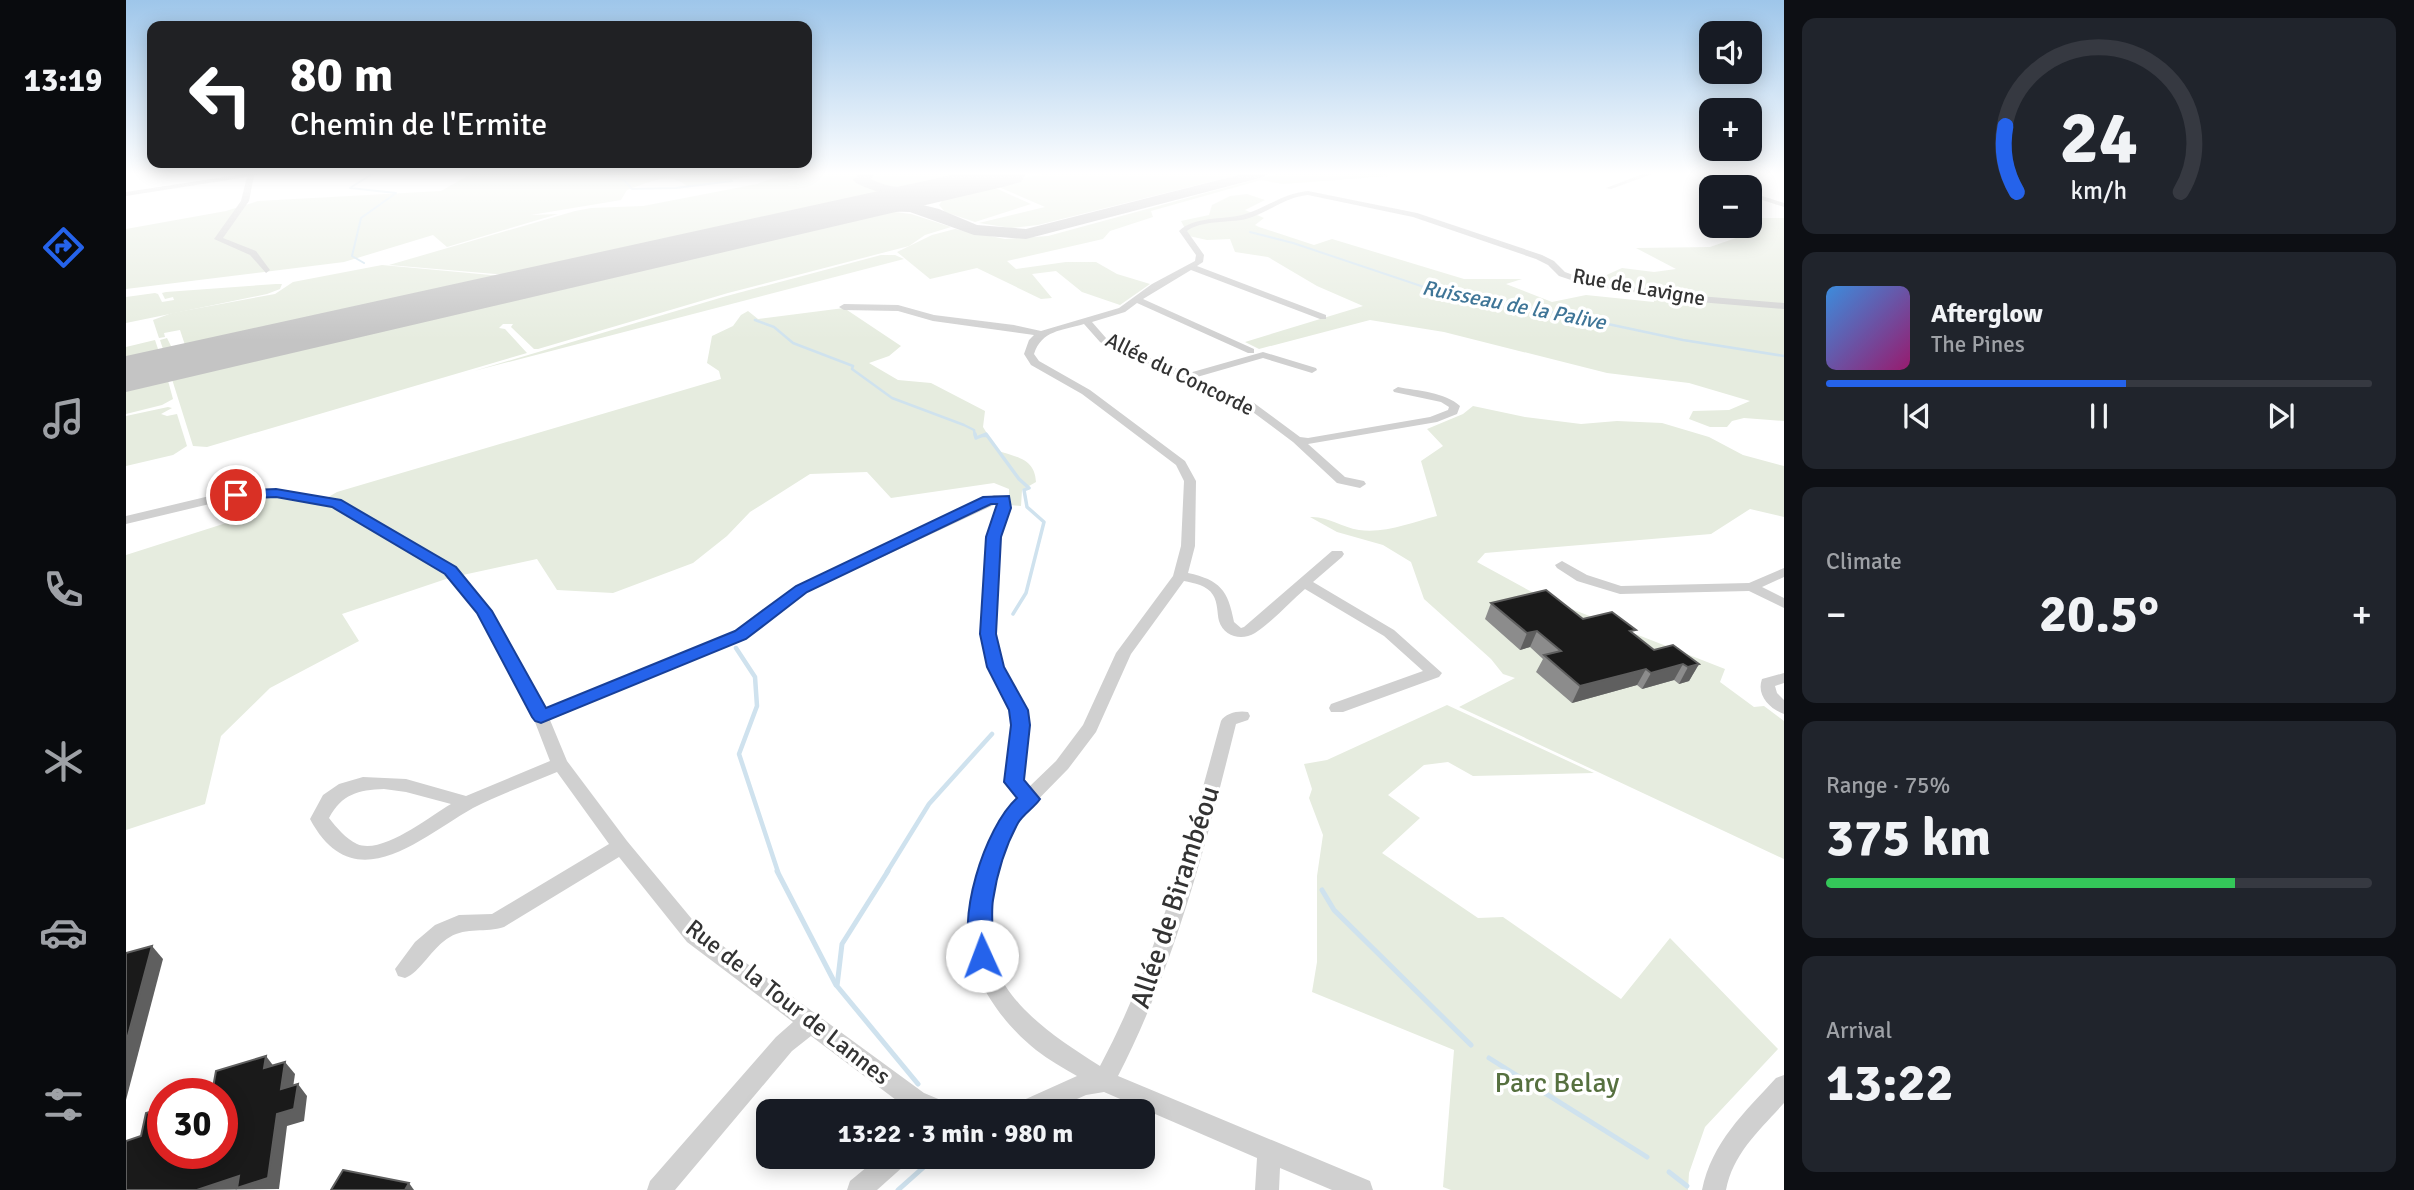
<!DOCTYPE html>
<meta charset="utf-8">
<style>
body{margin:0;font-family:Signika,sans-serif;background:#20242c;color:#f1f3f6;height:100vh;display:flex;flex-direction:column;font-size:26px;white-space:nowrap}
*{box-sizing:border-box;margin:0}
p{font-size:23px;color:#9ea1a6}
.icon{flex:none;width:38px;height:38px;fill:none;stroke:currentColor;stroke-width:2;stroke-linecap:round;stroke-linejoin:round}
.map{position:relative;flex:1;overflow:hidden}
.drawer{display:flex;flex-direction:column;gap:18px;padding:18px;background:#0d0f14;width:630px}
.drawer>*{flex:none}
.guide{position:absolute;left:21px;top:21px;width:665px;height:147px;border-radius:14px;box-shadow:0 4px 18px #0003;background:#202124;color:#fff;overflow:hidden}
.controls{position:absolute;left:1573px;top:21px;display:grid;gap:14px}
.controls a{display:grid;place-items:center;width:63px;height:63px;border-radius:14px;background:#171b24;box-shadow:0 4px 18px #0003;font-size:35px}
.speed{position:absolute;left:21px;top:1078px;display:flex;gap:14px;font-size:35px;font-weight:700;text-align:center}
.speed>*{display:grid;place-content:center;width:91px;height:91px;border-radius:50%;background:#171b24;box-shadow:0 4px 18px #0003;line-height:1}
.speed .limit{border:10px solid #d22;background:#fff;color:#111}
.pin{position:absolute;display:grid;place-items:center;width:60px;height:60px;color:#fff;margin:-30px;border:4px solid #fff;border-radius:50%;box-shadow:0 2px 7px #0007}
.me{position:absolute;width:77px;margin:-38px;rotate:358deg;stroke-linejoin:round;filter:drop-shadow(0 0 5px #0008)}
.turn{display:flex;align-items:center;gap:24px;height:147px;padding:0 28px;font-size:32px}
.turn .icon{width:91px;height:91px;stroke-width:2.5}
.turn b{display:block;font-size:49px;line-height:60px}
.big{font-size:52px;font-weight:700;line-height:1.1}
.drawer .widget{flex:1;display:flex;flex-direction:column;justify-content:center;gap:10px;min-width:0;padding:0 24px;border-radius:14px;background:#20242c}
.drawer .dial{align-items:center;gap:0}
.dial svg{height:182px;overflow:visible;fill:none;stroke:#363941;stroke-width:7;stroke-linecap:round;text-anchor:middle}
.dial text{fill:#f1f3f6;stroke:none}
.song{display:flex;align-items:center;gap:21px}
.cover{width:84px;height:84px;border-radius:10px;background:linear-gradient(135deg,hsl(210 70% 55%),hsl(320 70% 35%))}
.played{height:7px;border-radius:4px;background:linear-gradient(90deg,#2563eb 55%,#363941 55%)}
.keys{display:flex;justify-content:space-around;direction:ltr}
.heat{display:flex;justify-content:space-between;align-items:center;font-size:38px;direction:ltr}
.charge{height:10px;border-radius:5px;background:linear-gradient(90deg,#34c759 75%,#363941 0)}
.trip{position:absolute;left:630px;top:1099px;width:399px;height:70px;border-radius:14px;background:#171b24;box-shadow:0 4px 18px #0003;font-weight:700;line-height:70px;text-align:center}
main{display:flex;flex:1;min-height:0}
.dock{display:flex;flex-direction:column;width:126px;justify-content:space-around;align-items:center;background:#090b0e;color:#9ea1a6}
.dock .icon{width:49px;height:49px}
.dock .active{color:#2563eb}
.dock b{font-size:32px;color:#f1f3f6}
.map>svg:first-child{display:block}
.green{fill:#e6ecdf}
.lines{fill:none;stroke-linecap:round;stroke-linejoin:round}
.stream-far4{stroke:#cfe2ee;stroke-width:2}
.stream-far3{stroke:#cfe2ee;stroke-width:2.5}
.stream-far2{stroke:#cfe2ee;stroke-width:3.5}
.stream-far1{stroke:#cfe2ee;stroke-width:4.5}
.stream{stroke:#cfe2ee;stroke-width:5}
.taxiway{fill:#c4c4c4;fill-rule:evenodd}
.runway{fill:#c4c4c4;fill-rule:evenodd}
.minor{fill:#d0d0d0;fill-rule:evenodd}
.wall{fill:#8c8c8c}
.shaded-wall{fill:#5f5f5f}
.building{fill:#1a1a1a;stroke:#5f5f5f;stroke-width:2}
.route{fill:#2563eb;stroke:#184099;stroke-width:2}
.labels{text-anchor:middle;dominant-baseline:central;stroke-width:7;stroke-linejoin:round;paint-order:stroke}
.far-street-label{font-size:21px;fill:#333;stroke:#fff}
.far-water-label{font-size:21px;font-style:italic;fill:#3f7597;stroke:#fff}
.street-label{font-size:24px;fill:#333;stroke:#fff}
.near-street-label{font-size:28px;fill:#333;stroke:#fff}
.near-park-label{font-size:28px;fill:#56703f;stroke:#fff}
</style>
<main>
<nav class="dock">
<b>13:19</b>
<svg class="icon active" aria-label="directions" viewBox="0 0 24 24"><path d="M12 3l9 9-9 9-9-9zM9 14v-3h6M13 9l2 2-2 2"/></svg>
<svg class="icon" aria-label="music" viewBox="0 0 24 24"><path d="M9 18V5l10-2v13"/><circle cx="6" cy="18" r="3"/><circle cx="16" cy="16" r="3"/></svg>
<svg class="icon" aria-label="phone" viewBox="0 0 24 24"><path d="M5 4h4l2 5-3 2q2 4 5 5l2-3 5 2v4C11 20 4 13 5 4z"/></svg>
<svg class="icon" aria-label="climate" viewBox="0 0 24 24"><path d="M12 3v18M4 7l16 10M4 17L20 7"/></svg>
<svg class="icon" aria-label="car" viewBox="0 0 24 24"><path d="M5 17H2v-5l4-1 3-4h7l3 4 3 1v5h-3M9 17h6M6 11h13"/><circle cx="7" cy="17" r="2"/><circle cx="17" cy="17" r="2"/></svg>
<svg class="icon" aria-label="filters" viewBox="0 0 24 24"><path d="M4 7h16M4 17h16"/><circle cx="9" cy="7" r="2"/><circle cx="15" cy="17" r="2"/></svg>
</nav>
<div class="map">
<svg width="1658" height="1190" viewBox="0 0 1658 1190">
<rect width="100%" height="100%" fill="#fff"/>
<!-- green -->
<g class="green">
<path d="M345 174H638L562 187C543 170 523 183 501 190L495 200 405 215 432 214 321 247 307 235 218 262 0 289V229L100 211 132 201 315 191Z"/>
<path d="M659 174H738L732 180 755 192 749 196 392 276 263 265 449 211 465 208 517 206 631 184Z"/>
<path d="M744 174H849L769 191 740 181 738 179Z"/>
<path d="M915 174H1115L912 225 885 228 853 223 919 207 868 185Z"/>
<path d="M1150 174H1261L1264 176 1157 184 1135 180 1025 211 1027 217 984 231 977 239 881 261 890 269 940 262H970L991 274 1024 284 994 305 956 292 930 271 906 274 926 298 915 299 851 268 804 279 771 252 806 235 829 229 879 239 922 236Z"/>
<path d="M865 186 905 204 849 222 819 212 813 205 819 197Z"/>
<path d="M1121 194 1139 200 1119 210 1138 218 1129 225 1133 227 1188 245 1206 239 1338 279H1396L1380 284 1426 302 1460 295 1528 302 1527 291 1465 282 1496 268 1528 272 1550 269 1510 248 1584 247 1610 238 1584 229 1599 226H1624V218H1658V421L1618 418 1606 421 1601 427H1584L1563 419 1567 411 1603 410 1624 401 1563 383 1481 373 1318 332 1244 320 1133 349 1119 342 1237 306 1191 286 1142 257 1109 252 1104 239 1081 240 1063 236 1055 221 1083 215 1086 205 1104 196Z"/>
<path d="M761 211 785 214 825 227 799 235 783 246 602 293 412 349H408L385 327 387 324H377L373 328 379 329 401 353 81 447 67 446 45 376Z"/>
<path d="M755 255H769L778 259 348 371 597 297Z"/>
<path d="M256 265 386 277 39 355 34 340 41 338 46 348 59 345 54 330 38 333 39 337 33 338 27 320 46 313 149 294 167 282Z"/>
<path d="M150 284H156L154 289 141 294 0 323V297L29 293 32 294 36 302 48 300 47 297 39 299 36 293 40 292Z"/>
<path d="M718 308 775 346 763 356 743 363 772 380 805 383 859 411 857 427 872 451C891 457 909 459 910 482L896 490 895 506 883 505V489L868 483 765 498 741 472 684 474 624 512 601 536 567 563 487 593 431 590 411 559 323 578 216 614 233 641 144 688 95 736 79 804 0 830V555L119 517 135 498H165L192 503 211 492 595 379 593 371 581 363 586 336 607 326 615 315 622 311 632 319Z"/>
<path d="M29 340 34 355 0 363V347Z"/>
<path d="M41 377 47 399 36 405 0 414V386Z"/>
<path d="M1347 406 1399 417 1455 424 1491 421 1536 423 1583 437 1617 455 1658 466V517L1624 509 1585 534 1359 553 1351 562 1415 597 1599 669 1594 682 1628 707 1638 706 1658 721V859L1333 707 1389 678 1377 674 1365 659 1298 599 1285 562 1257 545 1211 532 1184 517C1202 516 1215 527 1233 530 1258 534 1287 522 1311 516L1295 461 1317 446 1301 429 1337 414Z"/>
<path d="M42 407 46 408 35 414 41 416 51 414 61 446 47 455 0 466V416Z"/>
<path d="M1321 705 1468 773 1347 776 1322 762 1298 765 1262 795 1294 818 1256 853 1352 918 1377 917 1495 999 1544 938 1652 1049 1579 1127 1563 1173 1562 1190H1325L1317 1187 1328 1050 1186 992 1191 962V876L1197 835 1183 798 1186 789 1178 764 1201 760Z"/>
</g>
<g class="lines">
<!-- stream-far4 -->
<g class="stream-far4">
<path d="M480 174 499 181 506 189 550 188 606 181"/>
<path d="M1124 232 1167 243 1301 288"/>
<path d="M238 263 226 256 235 218 270 193 224 188 246 174"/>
</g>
<!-- stream-far3 -->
<g class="stream-far3">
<path d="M1296 287 1323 296 1416 310 1557 340 1658 356"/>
<path d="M629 320 648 327 667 343 727 366 726 369 766 398 838 425 848 430 849 436"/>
<path d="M856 436H861"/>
</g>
<!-- stream-far2 -->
<path class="stream-far2" d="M849 434 850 438 860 434 893 479 903 488 898 490 901 507 918 522 900 593 887 614"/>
<!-- stream-far1 -->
<g class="stream-far1">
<path d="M610 648 629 677 631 706 613 754 652 872"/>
<path d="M761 872 803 804 866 734"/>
</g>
<!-- stream -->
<g class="stream">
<path d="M651 871 710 985"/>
<path d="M762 871 716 944 711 986 792 1084"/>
<path d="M1196 890 1208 910 1345 1045"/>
<path d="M1363 1058 1521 1157"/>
<path d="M1543 1172 1561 1186"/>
<path d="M772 1190 799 1166 802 1157"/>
</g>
<!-- taxiway -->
<g class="taxiway">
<path d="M733 174H748L745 179C753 183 762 186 772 187 786 189 811 180 821 189L819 192C787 200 758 197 730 183L727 180Z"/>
<path d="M1116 174H1141L1138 177 900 239 848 235 784 212 752 211 725 214 717 209 725 204 752 201 785 202 813 209 851 225 900 229Z"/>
</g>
<!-- runway -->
<path class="runway" d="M830 174H900L895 182 881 186 0 392V356Z"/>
<!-- minor -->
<g class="minor">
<path d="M118 174H132L128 176 123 201 97 238 130 251 144 270 140 273 124 255 88 239 115 201 121 177 0 196V192Z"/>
<path d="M1517 174H1526L1485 189 1480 188Z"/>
<path d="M1182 191 1291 213 1416 255 1428 261 1439 272 1461 280 1573 296 1658 303V309L1573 302 1460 285 1433 276 1422 265 1410 259 1287 217 1182 195C1159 197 1142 213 1120 219 1103 223 1075 220 1061 231L1078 255 1077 262 1071 266 1200 315V319H1194L1065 270 1017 299 1128 349V353H1122L1011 303 999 312 966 322 980 338 991 345 1063 373 1137 352 1190 368 1191 370 1186 373 1137 358 1071 377 1128 403 1174 437 1182 438 1304 417 1322 410 1323 407 1315 402 1268 392 1267 390 1272 387C1292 391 1319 392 1334 406L1331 414 1311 422 1182 444 1219 477 1238 481 1240 484 1234 488 1211 483 1167 442 1120 407 1058 378 985 349 974 342 958 324C935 331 916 330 908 354L913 361 964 390 1059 461 1070 481 1069 546 1062 573C1094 580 1102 590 1108 622L1115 628 1118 627 1206 551H1216L1218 554 1216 557 1187 582 1268 630 1316 673 1313 677 1217 712H1205L1203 708 1205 704 1297 671 1258 636 1179 589C1163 603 1147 621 1129 633 1116 641 1098 637 1093 621 1091 613 1092 603 1087 595 1081 585 1068 583 1058 581L1005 654 970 732 942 769 892 820 887 829C880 852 871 874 866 897 846 983 911 1026 974 1066 1032 957 1063 839 1095 721 1099 713 1113 710 1122 712L1124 716 1122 720 1110 724C1080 845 1049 965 992 1076L1244 1181 1247 1190H1206L1154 1168 1153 1190H1129L1131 1158 978 1092 960 1095 924 1111H888L891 1103 951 1076C937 1068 923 1060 910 1050 877 1024 845 980 843 937 842 913 849 891 856 868 865 841 871 818 892 798L879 782 887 725 884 710 861 667 855 634 862 537 872 503 681 592 619 638 424 720 441 761 501 841 575 930 798 1093 822 1103 825 1111H787L782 1109 685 1036 666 1051 549 1190H521L524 1181 650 1037 667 1022 561 942 493 857 378 927C360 933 340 927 324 937 306 947 294 973 279 978L272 976 269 969 289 942 309 925 333 915 366 914 483 844 431 772C403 784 374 794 347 808 295 837 228 902 184 819L197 795 213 784 237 777 280 779 340 796 424 761 407 717 352 613 319 574 206 507 150 497 128 496 92 502 0 524V516L92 494 128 488 150 489 214 501 329 568 365 611 419 709 609 632 671 586 868 495 882 496 884 508 874 537 869 634 877 667 900 710 903 725 897 780 903 787 930 761 957 725 990 653 1047 576 1055 546 1058 481 1050 465 956 394 905 365 898 354 903 340 908 335 807 321 772 311 718 310 713 307 718 304 772 305 808 315 888 325 915 331 993 308 1026 284 1069 261 1070 255 1053 231C1068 216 1096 220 1116 215 1139 209 1157 193 1182 191ZM258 789 280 792 325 804C303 817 256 855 231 844 220 839 210 827 203 818 216 794 232 790 258 789Z"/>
<path d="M1624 192 1658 203V207L1624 196Z"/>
<path d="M1436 561 1461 575 1495 586 1623 583 1658 568V577L1636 587 1658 598V608L1623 591 1494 594 1451 581 1431 568 1429 565Z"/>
<path d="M1658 673V683L1649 686 1651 693 1658 700V714C1644 709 1630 695 1636 679Z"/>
<path d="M1658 1075V1103C1634 1130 1607 1153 1600 1190H1576C1586 1142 1618 1113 1650 1078Z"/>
<path d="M753 1157H783L779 1165 751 1190H721L724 1181Z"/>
</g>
</g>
<!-- wall -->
<path class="wall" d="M1365 603 1457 619 1508 634 1528 650 1573 664 1563 681 1553 684 1548 680 1516 689 1511 685 1446 703 1410 672 1417 659 1404 647 1394 650 1359 619Z"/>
<!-- shaded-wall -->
<g class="shaded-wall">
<path d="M1411 631 1404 647 1394 650 1401 633Z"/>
<path d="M1557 664 1548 680 1516 689 1525 673Z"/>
<path d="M1573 664 1563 681 1553 684 1562 667Z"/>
<path d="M1520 669 1511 685 1446 703 1454 686Z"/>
<path d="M26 946 37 959 0 1100V1043Z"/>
<path d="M140 1056 149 1068H138Z"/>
<path d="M159 1062 169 1074 165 1101 155 1089Z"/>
<path d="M172 1084 181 1096 178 1121 161 1126 153 1189 71 1190 113 1176 151 1114Z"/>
<path d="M283 1183 288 1190H279Z"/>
</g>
<!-- building -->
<g class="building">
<path d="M1420 590 1457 619 1486 612 1510 630 1504 631 1528 650 1547 645 1573 664 1562 667 1557 664 1525 673 1520 669 1454 686 1418 655 1435 651 1411 631 1401 633 1365 603Z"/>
<path d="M26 946 0 1043V953Z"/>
<path d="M140 1056 138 1068 159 1062 155 1089 172 1084 168 1109 151 1114 142 1178 111 1188 113 1176 71 1190H0V1141L15 1136 20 1113 37 1108V1153H96V1094H84L86 1093 90 1071Z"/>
<path d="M217 1170 283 1183 279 1190H205Z"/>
</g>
<!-- sky -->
<linearGradient id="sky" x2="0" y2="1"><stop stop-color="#9ec6ea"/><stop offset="0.51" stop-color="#fff"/><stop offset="1" stop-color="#fff" stop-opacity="0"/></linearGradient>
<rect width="1658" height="340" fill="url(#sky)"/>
<!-- route -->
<path class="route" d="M150 489 215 500 330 567 366 611 420 708 609 631 670 586 857 497 883 496 885 508 875 537 870 634 878 667 902 710 904 725 898 780 914 799C908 808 898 813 892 823 880 845 871 874 867 900 864 917 870 950 864 964L856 967 848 964C828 922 859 827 891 798L878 782 885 725 883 710 861 667 854 634 860 537 871 504H865L681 592 620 639 415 723 409 721 406 717 351 613 319 574 206 507 150 497 110 499 103 495 110 491Z"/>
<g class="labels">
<!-- far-street labels -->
<g class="far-street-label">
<text transform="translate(1513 287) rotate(10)">Rue de Lavigne</text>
<text transform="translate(1054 374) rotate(26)">Allée du Concorde</text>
</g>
<!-- far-water labels -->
<g class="far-water-label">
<text transform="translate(1388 305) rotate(11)">Ruisseau de la Palive</text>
</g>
<!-- street labels -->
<g class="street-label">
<text transform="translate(662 1002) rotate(38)">Rue de la Tour de Lannes</text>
</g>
<!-- near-street labels -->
<g class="near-street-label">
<text transform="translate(1049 897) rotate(-72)">Allée de Birambéou</text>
</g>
<!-- near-park labels -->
<g class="near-park-label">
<text x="1431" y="1083">Parc Belay</text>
</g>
</g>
</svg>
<div class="controls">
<a><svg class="icon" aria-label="sound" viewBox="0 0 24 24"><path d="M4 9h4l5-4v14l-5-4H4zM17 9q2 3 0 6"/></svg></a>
<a>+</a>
<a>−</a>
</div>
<div class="speed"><div class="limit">30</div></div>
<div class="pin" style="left:110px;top:495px;background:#d93025"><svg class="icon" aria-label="arrive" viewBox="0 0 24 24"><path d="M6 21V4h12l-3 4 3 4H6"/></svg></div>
<svg class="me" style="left:856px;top:956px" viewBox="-20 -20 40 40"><circle r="19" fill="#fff"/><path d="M0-13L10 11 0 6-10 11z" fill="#2563eb"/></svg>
<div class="trip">13:22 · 3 min · 980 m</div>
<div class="guide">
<div class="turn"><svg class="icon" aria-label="left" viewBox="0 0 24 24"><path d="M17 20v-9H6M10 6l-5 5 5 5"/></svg><div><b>80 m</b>Chemin de l'Ermite</div></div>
</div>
</div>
<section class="drawer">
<div class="widget dial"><svg viewBox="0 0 100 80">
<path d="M14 69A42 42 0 1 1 86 69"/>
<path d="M14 69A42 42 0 0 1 9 40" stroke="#2563eb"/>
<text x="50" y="56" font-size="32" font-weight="700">24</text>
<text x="50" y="72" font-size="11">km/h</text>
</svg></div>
<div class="widget">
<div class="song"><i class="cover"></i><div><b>Afterglow</b><p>The Pines</p></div></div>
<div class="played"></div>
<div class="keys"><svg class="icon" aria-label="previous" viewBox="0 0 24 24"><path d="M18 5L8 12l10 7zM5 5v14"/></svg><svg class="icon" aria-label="pause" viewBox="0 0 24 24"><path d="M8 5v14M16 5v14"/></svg><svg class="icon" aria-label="next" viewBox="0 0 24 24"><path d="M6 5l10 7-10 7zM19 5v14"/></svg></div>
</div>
<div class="widget"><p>Climate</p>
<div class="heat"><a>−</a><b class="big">20.5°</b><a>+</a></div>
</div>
<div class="widget"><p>Range · 75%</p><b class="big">375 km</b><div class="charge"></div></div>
<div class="widget"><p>Arrival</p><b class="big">13:22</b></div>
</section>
</main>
